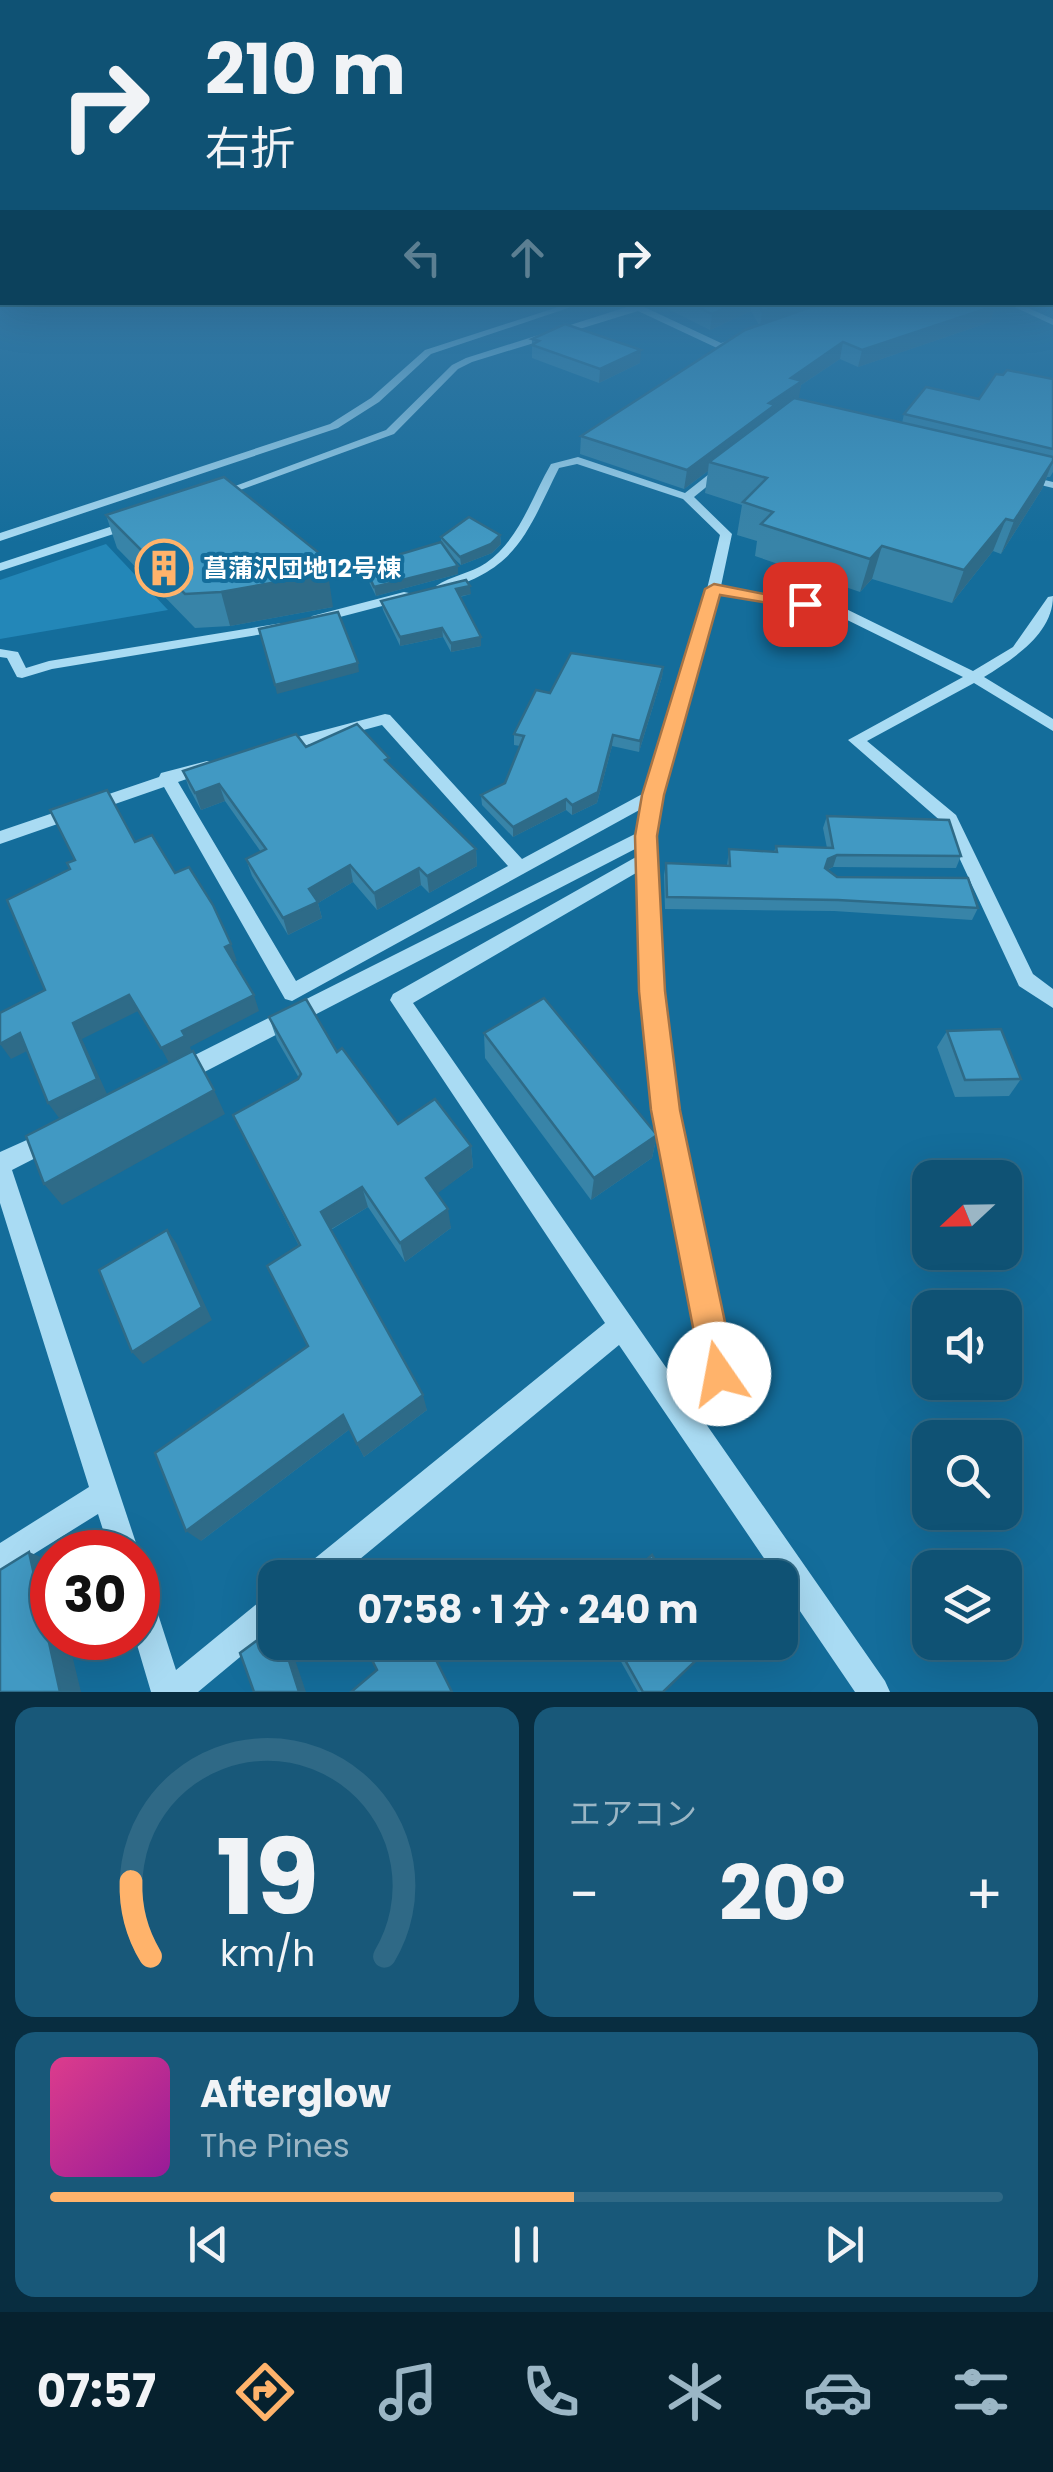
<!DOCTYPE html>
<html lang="ja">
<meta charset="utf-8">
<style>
body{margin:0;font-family:Poppins,"Noto Sans JP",sans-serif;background:#185879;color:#f1f3f6;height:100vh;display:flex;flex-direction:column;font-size:38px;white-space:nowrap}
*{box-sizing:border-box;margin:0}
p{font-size:32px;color:#9bb6c5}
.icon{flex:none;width:55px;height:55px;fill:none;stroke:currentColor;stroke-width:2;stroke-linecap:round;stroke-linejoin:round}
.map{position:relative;height:1692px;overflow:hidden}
.side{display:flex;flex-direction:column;gap:15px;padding:15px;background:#082d40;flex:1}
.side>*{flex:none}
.top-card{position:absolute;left:0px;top:0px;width:1055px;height:305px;box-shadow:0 10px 40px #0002,0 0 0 2px #2f6986;background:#0f5274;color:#f1f3f6;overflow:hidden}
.needle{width:65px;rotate:248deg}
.controls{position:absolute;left:912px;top:1160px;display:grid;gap:20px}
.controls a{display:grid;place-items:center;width:110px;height:110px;border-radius:20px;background:#0f5274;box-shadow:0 10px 40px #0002,0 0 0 2px #2f6986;font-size:50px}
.speed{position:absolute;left:30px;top:1530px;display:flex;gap:20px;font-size:50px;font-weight:700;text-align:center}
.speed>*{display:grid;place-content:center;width:130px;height:130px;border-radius:50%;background:#0f5274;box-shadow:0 10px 40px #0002,0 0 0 2px #2f6986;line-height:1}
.speed .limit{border:15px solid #d22;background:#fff;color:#111}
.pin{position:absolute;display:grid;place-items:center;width:85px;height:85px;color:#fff;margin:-42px;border-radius:20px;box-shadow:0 5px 15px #0006}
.me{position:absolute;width:110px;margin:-55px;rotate:348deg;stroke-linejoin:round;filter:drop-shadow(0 0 8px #0008)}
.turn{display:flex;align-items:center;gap:35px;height:210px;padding:0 40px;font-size:45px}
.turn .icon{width:130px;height:130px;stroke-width:2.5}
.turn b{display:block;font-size:70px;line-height:85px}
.lanes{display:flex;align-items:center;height:95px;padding:0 40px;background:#0003;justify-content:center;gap:50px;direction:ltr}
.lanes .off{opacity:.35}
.big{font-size:75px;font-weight:700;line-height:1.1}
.side .card{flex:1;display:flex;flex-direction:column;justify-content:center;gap:15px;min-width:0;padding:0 35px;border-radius:20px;background:#185879}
.side .dial{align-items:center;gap:0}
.dial svg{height:260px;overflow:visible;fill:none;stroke:#2f6986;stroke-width:7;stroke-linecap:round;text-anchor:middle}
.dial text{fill:#f1f3f6;stroke:none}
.song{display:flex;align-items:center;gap:30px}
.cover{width:120px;height:120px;border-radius:15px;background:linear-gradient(135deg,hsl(330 70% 55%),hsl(300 70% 35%))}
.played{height:10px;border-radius:5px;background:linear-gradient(90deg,#ffb36b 55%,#2f6986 55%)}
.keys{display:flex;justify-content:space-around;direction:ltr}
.heat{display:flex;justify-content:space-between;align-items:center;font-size:55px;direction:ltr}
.side .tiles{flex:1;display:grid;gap:15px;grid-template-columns:1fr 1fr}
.card:last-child{grid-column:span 2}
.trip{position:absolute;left:258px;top:1560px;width:540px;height:100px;border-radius:20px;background:#0f5274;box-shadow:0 10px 40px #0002,0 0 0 2px #2f6986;font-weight:700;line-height:100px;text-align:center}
.tab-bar{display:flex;height:160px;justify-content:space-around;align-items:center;background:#06212e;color:#9bb6c5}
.tab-bar .icon{width:70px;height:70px}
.tab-bar .selected{color:#ffb36b}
.tab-bar b{font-size:45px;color:#f1f3f6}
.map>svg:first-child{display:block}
.green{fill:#2387b8}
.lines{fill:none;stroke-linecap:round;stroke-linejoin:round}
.minor{fill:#a9dbf3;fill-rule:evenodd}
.wall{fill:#3884a8}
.shaded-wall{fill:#2e6b88}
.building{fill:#4199c3;stroke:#2e6b88;stroke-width:2.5}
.route{fill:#ffb36b;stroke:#a67446;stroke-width:2.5}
.labels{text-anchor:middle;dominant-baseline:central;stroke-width:8;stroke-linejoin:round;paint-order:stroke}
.far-poi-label{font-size:25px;font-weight:bold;fill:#fff;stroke:#146d9b;text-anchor:start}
</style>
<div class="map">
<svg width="1053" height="1692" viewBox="0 0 1053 1692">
<rect width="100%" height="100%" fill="#146d9b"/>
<!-- green -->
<path class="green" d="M106 544 168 610 0 639V580Z"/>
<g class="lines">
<!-- minor -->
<g class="minor">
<path d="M561 306H574L431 354 379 402 338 428 0 541V533L330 424 371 398 425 350Z"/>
<path d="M630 306H642L721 343 739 337 744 340 717 348 638 311 472 362 458 369 394 434 221 497 211 495 386 430 452 365 466 358Z"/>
<path d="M1012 306H1024L1053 319V325Z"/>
<path d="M578 457 685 493 718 467H726V471L694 497 732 534 721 586 840 606 973 671 1013 647 1048 597 1053 596C1053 634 1013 659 984 677L1053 719V731L974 683 867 741 956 815 1033 974 1053 989V1008L1019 986 943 823 848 740 963 677 831 612 719 594 661 795 653 860 662 991 676 1110 732 1374 728 1383 697 1411 885 1681 890 1692H855L619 1345 337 1578H298L303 1568 605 1323 390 1000 393 994 636 857 637 848 187 1081 179 1083 171 1081 168 1074 171 1067 639 832 643 808 292 1001 285 999 164 787 0 844V831L159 777 161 773 207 761 213 762 215 766 213 770 178 782 296 981 508 866 382 725 281 752 275 751 273 747 275 743 385 714 390 715 522 859 646 792 707 589 720 535 683 499 577 464 559 468C527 532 518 569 443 590L436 586C451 576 471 573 486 563 520 539 531 498 551 464ZM636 873 642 991 654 1110 705 1369 681 1389 413 1003Z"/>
<path d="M1024 475 1053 482V488L1020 480 1018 478Z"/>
<path d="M131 520 137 524 135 527 0 571V563Z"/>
<path d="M404 592 409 593V599L317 623 310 619 312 616Z"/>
<path d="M282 623 289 627 287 630 52 669 22 678 17 677 7 658 0 657V649L18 652 26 668 49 661Z"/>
<path d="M49 1130 57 1133 60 1140 57 1147 12 1170 139 1552 138 1555 110 1552 98 1514 0 1575V1543L89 1487 0 1203V1152Z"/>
<path d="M138 1582 149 1586 176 1670 264 1598 275 1594V1628L198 1692H151L135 1638H138Z"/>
</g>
</g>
<!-- wall -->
<g class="wall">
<path d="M668 306H995L990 322 858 367 840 359 801 385 797 399 902 423 904 414 979 399 1003 375 1053 379V472L1050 477H1047L1042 489 1001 554 993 551 952 603 872 579 860 592 755 556 757 541 737 535 742 505 705 493 708 471 684 489 580 454 581 436 759 325 751 311 710 330 668 309Z"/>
<path d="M532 339 640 363 599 383 532 358Z"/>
<path d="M106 515 333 607 230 626 195 628 117 548Z"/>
<path d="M500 535 501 544 492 553 461 565 448 553 458 574 376 596 365 574 364 565 441 543V537Z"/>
<path d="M471 594 460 597 481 637V646L451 652 443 637 400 646 383 610 381 601Z"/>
<path d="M663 667 662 677 639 752 612 746 597 803 572 815 566 810 513 837 482 805 481 795 505 783 520 746 514 745V734L550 693Z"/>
<path d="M306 747 390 765 476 849 477 866 429 893 421 885 377 910 353 882 318 903 322 918 288 935 252 876 246 859 261 852 225 801 201 810 189 788 183 771Z"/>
<path d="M827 816 961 856 956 868 833 867 827 870 837 877 978 908 972 920 834 911 665 909 664 875 666 863 727 866 729 849 774 852 776 846 827 848 823 828Z"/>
<path d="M269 1017 337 1052 398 1124 471 1146 473 1167 437 1193 451 1228 405 1262 368 1207 331 1230 427 1410 364 1457 350 1429 201 1541 308 1346 299 1246 233 1115 299 1078 277 1040Z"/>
<path d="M947 1031 1021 1079 1009 1096 955 1097 937 1047Z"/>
<path d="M484 1033 657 1135 652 1158 591 1200 485 1058Z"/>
<path d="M610 1642H706L663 1692H638Z"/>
</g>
<!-- shaded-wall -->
<g class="shaded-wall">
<path d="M730 306H751V311L710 330 712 314Z"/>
<path d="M779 306H827L760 327 762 311Z"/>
<path d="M995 306 990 322 858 367 862 350Z"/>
<path d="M843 342 840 359 801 385 799 398 709 462 708 471 684 489 687 470 769 403 791 378Z"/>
<path d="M641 350 640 363 599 383 600 369Z"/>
<path d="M1053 461 1042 489 1001 554 1014 521Z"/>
<path d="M1006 519 993 551 952 603 964 570Z"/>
<path d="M500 535 501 544 492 553 461 565 460 557Z"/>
<path d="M882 546 872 579 860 592 870 559Z"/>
<path d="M458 566V574L376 596 374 587Z"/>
<path d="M328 573 333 607 230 626 221 592Z"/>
<path d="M470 586 471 594 457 597 456 589Z"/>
<path d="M442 628 443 637 400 646V637Z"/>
<path d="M481 637V646L451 652V643Z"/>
<path d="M358 663 359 672 277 694 275 685Z"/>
<path d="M663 667 662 677 639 752 640 741Z"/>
<path d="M613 735 612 746 597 803 572 815V805Z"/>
<path d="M219 784 225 801 201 810 195 793Z"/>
<path d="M566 799V810L513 837V827Z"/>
<path d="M476 849 477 866 429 893 427 876Z"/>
<path d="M837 855 833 867 824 871 828 859Z"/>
<path d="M350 865 353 882 318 903 322 918 288 935 283 918 309 889Z"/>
<path d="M419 868 421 885 377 910 374 893Z"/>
<path d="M231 944 237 961 231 963 225 947Z"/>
<path d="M129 995 138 1011 82 1039 107 1094 59 1118 48 1103 73 1023Z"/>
<path d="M254 995 259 1011 190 1047 192 1052 169 1063 161 1048 182 1031Z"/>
<path d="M20 1033 31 1049 11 1059 0 1044Z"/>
<path d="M214 1090 225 1114 62 1205 44 1184Z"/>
<path d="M657 1135 652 1158 591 1200 594 1178Z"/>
<path d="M471 1146 473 1167 430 1199 426 1178Z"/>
<path d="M362 1187 368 1207 328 1231 321 1212Z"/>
<path d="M448 1209 451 1228 405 1262 400 1243Z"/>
<path d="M167 1230 177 1244 212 1320 143 1364 132 1352Z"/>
<path d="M423 1395 427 1410 364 1457 357 1444Z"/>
<path d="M343 1415 350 1429 201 1541 186 1531Z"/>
<path d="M29 1552 50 1561 52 1571V1638H68L81 1692H60Z"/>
<path d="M283 1642H289L306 1692H299Z"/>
</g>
<!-- building -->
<g class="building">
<path d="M696 306H730L712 314Z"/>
<path d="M759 306H779L762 311Z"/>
<path d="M814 306H994L862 350 843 342 791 378 802 381 769 403 775 405 687 470 581 436 745 330Z"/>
<path d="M565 324 641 350 600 369 532 345 539 341 532 339Z"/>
<path d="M1007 370 1053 379V449L904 414 926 387 979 399 996 374 1003 375Z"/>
<path d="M794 398 1053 457V461L1014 521 1006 519 964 570 882 546 870 559 761 524 773 512 743 502 767 478 709 462Z"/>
<path d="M224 477 319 553 328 573 221 592 185 594 106 515Z"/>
<path d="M469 517 500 535 491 544 460 557 441 537Z"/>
<path d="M441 542 458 566 374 587 364 565Z"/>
<path d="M466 580 470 586 456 589 481 637 451 643 442 628 400 637 381 601Z"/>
<path d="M338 612 358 663 275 685 259 629Z"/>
<path d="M571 653 663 667 640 741 613 735 598 792 572 805 566 799 513 827 481 795 505 783 524 736 514 734 536 690 550 693Z"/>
<path d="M357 724 389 758 385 760 476 849 427 876 419 868 374 893 350 865 309 889 318 902 283 918 246 859 266 849 219 784 195 793 183 771 296 734 306 747Z"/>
<path d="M107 790 135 842 152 835 175 873 189 867 213 905 231 944 225 947 254 995 182 1031 185 1036 161 1048 129 995 73 1023 97 1079 48 1103 20 1033 0 1044V1013L45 990 7 900 70 869 67 863 75 860 50 810Z"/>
<path d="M827 816 949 820 961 856 837 855 828 859 825 868 837 877 968 878 978 908 838 900 667 897 666 863 730 866 729 849 777 852 776 846 833 848Z"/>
<path d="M544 998 657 1135 594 1178 484 1033Z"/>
<path d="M306 999 337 1052 342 1048 398 1124 435 1099 471 1146 426 1178 448 1209 400 1243 362 1187 321 1212 423 1395 357 1444 343 1415 186 1531 155 1453 308 1346 267 1266 300 1245 233 1115 298 1079 301 1074 269 1017Z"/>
<path d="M1001 1029 1021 1079 965 1080 947 1031Z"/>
<path d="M193 1051 214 1090 44 1184 26 1136Z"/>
<path d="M167 1230 202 1307 132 1352 99 1270Z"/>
<path d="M29 1552 60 1692H0V1570Z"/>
<path d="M652 1555 666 1578H626Z"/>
<path d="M275 1627V1642H283L299 1692H254L240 1653Z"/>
<path d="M395 1642H427L452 1692H351L377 1670 373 1662Z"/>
<path d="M615 1642H706L709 1648 663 1692H643Z"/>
</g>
<!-- sky -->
<linearGradient id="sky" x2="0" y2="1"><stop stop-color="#0b3c55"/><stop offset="0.56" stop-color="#3478a4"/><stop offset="1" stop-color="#3478a4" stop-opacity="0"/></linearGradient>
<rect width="1053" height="543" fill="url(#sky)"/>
<!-- route -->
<path class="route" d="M714 584 814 604 805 609 720 595 664 795 657 836 665 991 680 1110 736 1374 731 1386 719 1391 707 1386 702 1374 651 1110 639 991 635 836 642 795 705 589Z"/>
<!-- icons -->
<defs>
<g id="building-ring" transform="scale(2.875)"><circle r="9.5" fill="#146d9b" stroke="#ffb36b" stroke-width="1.5"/><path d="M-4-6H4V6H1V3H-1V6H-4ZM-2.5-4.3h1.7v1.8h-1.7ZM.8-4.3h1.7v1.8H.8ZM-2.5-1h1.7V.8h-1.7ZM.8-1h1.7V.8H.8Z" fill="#ffb36b"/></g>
</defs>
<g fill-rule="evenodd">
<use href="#building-ring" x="164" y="568"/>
</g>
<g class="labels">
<!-- far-poi labels -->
<g class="far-poi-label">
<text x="203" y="568">菖蒲沢団地12号棟</text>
</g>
</g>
</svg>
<div class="controls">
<a><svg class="needle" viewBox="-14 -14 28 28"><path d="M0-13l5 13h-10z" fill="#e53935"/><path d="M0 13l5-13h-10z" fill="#9bb6c5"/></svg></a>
<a><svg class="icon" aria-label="sound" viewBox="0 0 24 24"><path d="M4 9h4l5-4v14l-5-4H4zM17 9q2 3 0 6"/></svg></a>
<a><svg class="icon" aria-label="search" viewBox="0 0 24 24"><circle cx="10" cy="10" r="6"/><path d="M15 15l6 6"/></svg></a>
<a><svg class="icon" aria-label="layers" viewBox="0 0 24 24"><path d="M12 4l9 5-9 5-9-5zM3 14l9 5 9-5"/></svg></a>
</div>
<div class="speed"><div class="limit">30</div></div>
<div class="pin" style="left:805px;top:604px;background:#d93025"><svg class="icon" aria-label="arrive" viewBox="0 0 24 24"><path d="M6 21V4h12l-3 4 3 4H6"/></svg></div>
<svg class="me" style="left:719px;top:1374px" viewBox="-20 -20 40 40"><circle r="19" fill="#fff"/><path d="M0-13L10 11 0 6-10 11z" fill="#ffb36b"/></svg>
<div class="trip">07:58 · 1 分 · 240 m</div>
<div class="top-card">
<div class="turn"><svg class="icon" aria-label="right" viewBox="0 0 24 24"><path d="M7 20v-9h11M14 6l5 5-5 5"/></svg><div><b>210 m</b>右折</div></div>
<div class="lanes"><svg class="icon off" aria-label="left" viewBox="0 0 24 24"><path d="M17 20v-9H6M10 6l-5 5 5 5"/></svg><svg class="icon off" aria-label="ahead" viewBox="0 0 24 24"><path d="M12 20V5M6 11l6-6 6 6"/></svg><svg class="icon" aria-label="right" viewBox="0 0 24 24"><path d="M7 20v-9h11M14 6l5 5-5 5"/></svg></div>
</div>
</div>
<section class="side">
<div class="tiles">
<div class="card dial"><svg viewBox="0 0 100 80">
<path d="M14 69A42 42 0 1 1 86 69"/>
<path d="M14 69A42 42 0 0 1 8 46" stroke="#ffb36b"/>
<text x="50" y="56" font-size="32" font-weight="700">19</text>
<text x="50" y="72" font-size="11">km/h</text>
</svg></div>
<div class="card"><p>エアコン</p>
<div class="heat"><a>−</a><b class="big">20°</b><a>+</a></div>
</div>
<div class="card">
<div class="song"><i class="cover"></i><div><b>Afterglow</b><p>The Pines</p></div></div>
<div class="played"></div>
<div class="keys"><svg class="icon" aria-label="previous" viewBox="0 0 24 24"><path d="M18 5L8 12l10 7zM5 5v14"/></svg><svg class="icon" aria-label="pause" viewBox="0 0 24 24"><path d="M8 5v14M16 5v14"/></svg><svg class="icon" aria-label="next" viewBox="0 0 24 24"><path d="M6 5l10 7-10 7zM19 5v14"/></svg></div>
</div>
</div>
</section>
<nav class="tab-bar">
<b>07:57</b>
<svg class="icon selected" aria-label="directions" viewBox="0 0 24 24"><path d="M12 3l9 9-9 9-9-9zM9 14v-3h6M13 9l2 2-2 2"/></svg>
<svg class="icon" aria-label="music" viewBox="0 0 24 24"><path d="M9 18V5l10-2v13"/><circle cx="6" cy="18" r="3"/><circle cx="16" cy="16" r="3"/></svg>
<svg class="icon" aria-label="phone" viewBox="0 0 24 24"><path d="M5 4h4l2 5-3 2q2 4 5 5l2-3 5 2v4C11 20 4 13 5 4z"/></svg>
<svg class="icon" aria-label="climate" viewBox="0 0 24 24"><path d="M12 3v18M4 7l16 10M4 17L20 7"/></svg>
<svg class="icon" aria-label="car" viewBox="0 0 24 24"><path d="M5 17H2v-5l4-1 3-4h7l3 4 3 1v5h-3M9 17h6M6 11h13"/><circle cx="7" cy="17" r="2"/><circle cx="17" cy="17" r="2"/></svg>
<svg class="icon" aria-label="filters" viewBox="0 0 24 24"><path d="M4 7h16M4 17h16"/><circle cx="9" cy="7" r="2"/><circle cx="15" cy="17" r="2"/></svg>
</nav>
